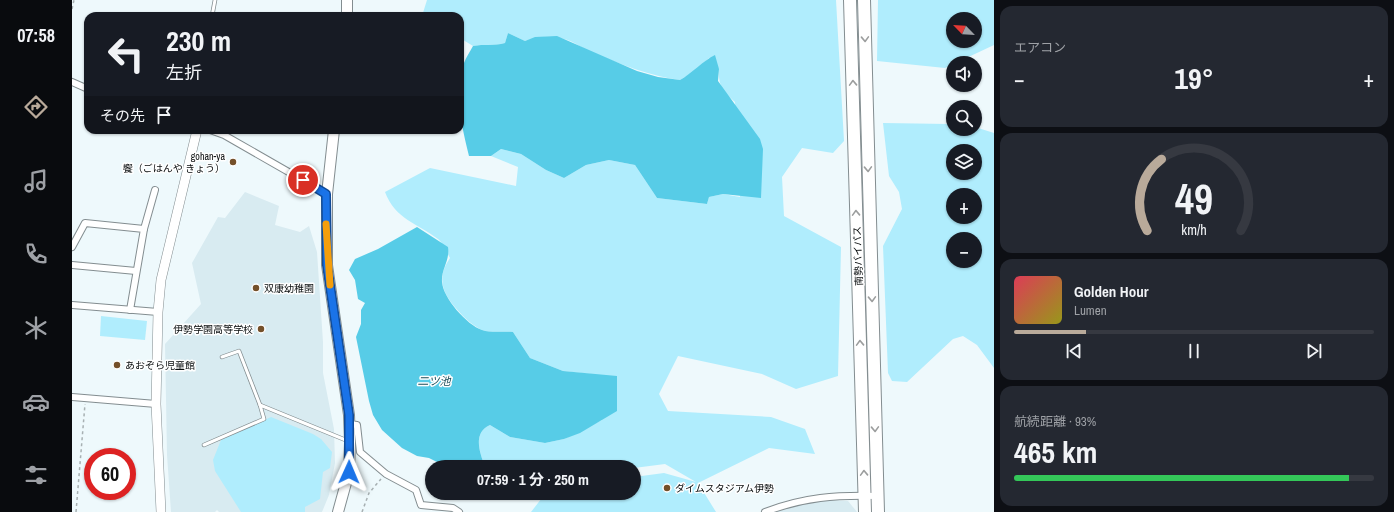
<!DOCTYPE html>
<html lang="ja">
<meta charset="utf-8">
<style>
body{margin:0;font-family:"Archivo Narrow","Noto Sans JP",sans-serif;background:#242831;color:#f1f3f6;height:100vh;display:flex;flex-direction:column;font-size:15px;white-space:nowrap}
*{box-sizing:border-box;margin:0}
p{font-size:13px;color:#9ea1a6}
.icon{flex:none;width:22px;height:22px;fill:none;stroke:currentColor;stroke-width:2;stroke-linecap:round;stroke-linejoin:round}
.map{position:relative;flex:1;overflow:hidden}
.side{display:flex;flex-direction:column;gap:6px;padding:6px;background:#0d0f14;width:400px}
.side>*{flex:none}
.hud{position:absolute;left:12px;top:12px;width:380px;height:122px;border-radius:12px;box-shadow:0 1px 3px #0004;background:#171b24;color:#f1f3f6;overflow:hidden}
.needle{width:26px;rotate:295deg}
.fabs{position:absolute;left:874px;top:12px;display:grid;gap:8px}
.fabs a{display:grid;place-items:center;width:36px;height:36px;border-radius:50%;background:#171b24;box-shadow:0 1px 3px #0004;font-size:20px}
.speed{position:absolute;left:12px;top:448px;display:flex;gap:8px;font-size:20px;font-weight:700;text-align:center}
.speed>*{display:grid;place-content:center;width:52px;height:52px;border-radius:50%;background:#171b24;box-shadow:0 1px 3px #0004;line-height:1}
.speed .limit{border:6px solid #d22;background:#fff;color:#111}
.pin{position:absolute;display:grid;place-items:center;width:34px;height:34px;color:#fff;margin:-17px;border:2px solid #fff;border-radius:50%;box-shadow:0 1px 4px #0007}
.me{position:absolute;width:44px;margin:-22px;rotate:1deg;stroke-linejoin:round;filter:drop-shadow(0 0 3px #0008)}
.turn{display:flex;align-items:center;gap:14px;height:84px;padding:0 16px;font-size:18px}
.turn .icon{width:52px;height:52px;stroke-width:2.5}
.turn b{display:block;font-size:28px;line-height:34px}
.then{display:flex;align-items:center;height:38px;padding:0 16px;background:#0003;gap:8px;font-size:15px}
.big{font-size:30px;font-weight:700;line-height:1.1}
.side .widget{flex:1;display:flex;flex-direction:column;justify-content:center;gap:6px;min-width:0;padding:0 14px;border-radius:12px;background:#242831}
.side .dial{align-items:center;gap:0}
.dial svg{height:104px;overflow:visible;fill:none;stroke:#363941;stroke-width:7;stroke-linecap:round;text-anchor:middle}
.dial text{fill:#f1f3f6;stroke:none}
.song{display:flex;align-items:center;gap:12px}
.cover{width:48px;height:48px;border-radius:6px;background:linear-gradient(135deg,hsl(350 70% 55%),hsl(60 70% 35%))}
.played{height:4px;border-radius:2px;background:linear-gradient(90deg,#b9aa9a 20%,#363941 20%)}
.keys{display:flex;justify-content:space-around;direction:ltr}
.heat{display:flex;justify-content:space-between;align-items:center;font-size:22px;direction:ltr}
.charge{height:6px;border-radius:3px;background:linear-gradient(90deg,#34c759 93%,#363941 0)}
.trip{position:absolute;left:353px;top:460px;width:216px;height:40px;border-radius:20px;background:#171b24;box-shadow:0 1px 3px #0004;font-weight:700;line-height:40px;text-align:center}
main{display:flex;flex:1;min-height:0}
.tab-bar{display:flex;flex-direction:column;width:72px;justify-content:space-around;align-items:center;background:#090b0e;color:#9ea1a6}
.tab-bar .icon{width:28px;height:28px}
.tab-bar .current{color:#b9aa9a}
.tab-bar b{font-size:18px;color:#f1f3f6}
.map>svg:first-child{display:block}
.built{fill:#d8ebf1}
.green{fill:#b0edfd;fill-rule:evenodd}
.water{fill:#57cce7}
.lines{fill:none;stroke-linecap:round;stroke-linejoin:round}
.lane-casing{stroke:#838d90;stroke-width:4.5}
.street-casing{stroke:#838d90;stroke-width:8}
.secondary-casing{stroke:#838d90;stroke-width:10}
.primary-casing{stroke:#838d90;stroke-width:12}
.highway-casing{stroke:#838d90;stroke-width:14}
.path{stroke:#a7b0b2;stroke-width:1.5;stroke-dasharray:3 3;stroke-linecap:butt}
.lane{stroke:#fff;stroke-width:3}
.street{stroke:#fff;stroke-width:6}
.secondary{stroke:#fff;stroke-width:9}
.primary{stroke:#fff;stroke-width:10}
.highway{stroke:#fff;stroke-width:12}
.oneway{stroke:#9c9e9e}
.route-casing{stroke:#114b97;stroke-width:10}
.route{stroke:#1a73e8;stroke-width:7}
.slow{stroke:#f59e0b;stroke-width:7}
.poi-dot{fill:#74502a;stroke:#fff;stroke-width:1.5}
.labels{text-anchor:middle;dominant-baseline:central;stroke-width:3;stroke-linejoin:round;paint-order:stroke}
.poi-label{font-size:10px;fill:#080c0d;stroke:#fff;text-anchor:start}
.street-label{font-size:10px;fill:#080c0d;stroke:#fff}
.water-label{font-size:11px;font-style:italic;fill:#194b57;stroke:#fff}
</style>
<main>
<nav class="tab-bar">
<b>07:58</b>
<svg class="icon current" aria-label="directions" viewBox="0 0 24 24"><path d="M12 3l9 9-9 9-9-9zM9 14v-3h6M13 9l2 2-2 2"/></svg>
<svg class="icon" aria-label="music" viewBox="0 0 24 24"><path d="M9 18V5l10-2v13"/><circle cx="6" cy="18" r="3"/><circle cx="16" cy="16" r="3"/></svg>
<svg class="icon" aria-label="phone" viewBox="0 0 24 24"><path d="M5 4h4l2 5-3 2q2 4 5 5l2-3 5 2v4C11 20 4 13 5 4z"/></svg>
<svg class="icon" aria-label="climate" viewBox="0 0 24 24"><path d="M12 3v18M4 7l16 10M4 17L20 7"/></svg>
<svg class="icon" aria-label="car" viewBox="0 0 24 24"><path d="M5 17H2v-5l4-1 3-4h7l3 4 3 1v5h-3M9 17h6M6 11h13"/><circle cx="7" cy="17" r="2"/><circle cx="17" cy="17" r="2"/></svg>
<svg class="icon" aria-label="filters" viewBox="0 0 24 24"><path d="M4 7h16M4 17h16"/><circle cx="9" cy="7" r="2"/><circle cx="15" cy="17" r="2"/></svg>
</nav>
<div class="map">
<svg width="922" height="512" viewBox="0 0 922 512">
<rect width="100%" height="100%" fill="#eef9fc"/>
<!-- built -->
<g class="built">
<path d="M173 192 207 206 203 225 228 232 237 226 245 252 251 342V373L262 429 263 463 257 495 250 512H147L145 510 143 512H99L95 455 93 344 129 304 120 263 146 217 153 218Z"/>
<path d="M757 500 776 501 785 512H703L726 504Z"/>
</g>
<!-- green -->
<g class="green">
<path d="M355 0H764L772 141 761 153 730 148 710 177 712 216 769 247 766 376 724 389 690 374 606 356 587 394 596 411 699 417 733 429 743 454 697 448 626 483 644 512H459L473 494 476 493H562V477L592 473 624 482 593 464 562 468 413 467C408 453 400 433 418 425L438 437 473 443 492 439 530 420 519 374 491 371 458 358 441 332C432 331 418 333 410 330 403 327 395 320 390 315 373 297 362 281 378 258 374 252 371 243 366 239 345 223 323 219 313 192L358 168 444 186 446 167 419 156 429 149 449 154 474 170 492 178 514 165 537 160 563 165 585 198 635 204 637 197 651 194 668 197 663 102C650 91 646 85 647 69L637 58 623 71 608 80C578 76 550 65 522 53 513 50 501 41 492 39 480 35 464 37 453 41L436 33 433 43C422 46 412 44 401 46L388 38V16H350Z"/>
<path d="M806 0H922V45L873 68 805 61ZM881 19H903V41H881Z"/>
<path d="M811 123 877 124H881V129H903V127L922 133V368L905 345 891 336 881 339 835 382 820 381 816 373 811 246 830 209 827 192 817 176ZM881 151H903V173H881ZM881 195H903V217H881ZM881 239H903V261H881Z"/>
<path d="M29 316 75 321 73 340 28 336Z"/>
<path d="M199 417 241 434 249 439 260 452 258 468 251 472 248 499 233 507V512H169L143 471 141 460 149 440Z"/>
</g>
<!-- water -->
<g class="water">
<path d="M436 33 453 41 463 37 485 36 565 71 586 77 608 80C619 74 632 60 643 55L647 69 646 81 688 139 691 149 689 198 651 194 637 197 635 204 585 198 563 165 537 160 514 165 492 178 474 170 449 154 429 149 419 156H397C390 127 381 92 392 63 394 57 398 52 401 46 412 44 422 46 433 43Z"/>
<path d="M345 227 376 247C378 261 369 269 370 282 371 298 395 325 410 330 418 333 432 331 441 332L458 358 491 371 545 376V411L508 433 492 439 473 443 438 437 418 425C400 433 408 453 413 467H375L357 458 345 456 330 448 310 430 301 415 297 401 284 337 289 324V310L293 303 286 299 283 280 277 270 283 259 306 249Z"/>
</g>
<g class="lines">
<!-- lane casing -->
<g class="lane-casing">
<g id="lane">
<path d="M140 16 143 0"/>
<path d="M150 357 167 351 188 405"/>
<path d="M132 445 192 419 188 405 276 441"/>
</g>
</g>
<!-- street casing -->
<g class="street-casing">
<g id="street">
<path d="M0 82 16 89"/>
<path d="M138 130 152 135 255 194"/>
<path d="M72 229 83 190"/>
<path d="M0 247 13 223 72 229 58 310"/>
<path d="M0 265 64 271"/>
<path d="M0 305 86 312"/>
<path d="M0 397 84 404"/>
<path d="M278 424 285 425 288 452 314 474 344 490 349 505 381 508 387 512"/>
<path d="M693 512C732 497 764 495 805 496"/>
</g>
</g>
<!-- secondary casing -->
<g class="secondary-casing">
<path id="secondary" d="M89 512 84 404 86 312 89 280 125 130"/>
</g>
<!-- primary casing -->
<g class="primary-casing">
<g id="primary">
<path d="M275 16V0"/>
<path d="M262 130 255 194V265L277 415 278 442 277 472 266 512"/>
</g>
</g>
<!-- highway casing -->
<g class="highway-casing">
<g id="highway">
<path d="M778 0 793 512"/>
<path d="M792 0 806 512"/>
</g>
</g>
<!-- path -->
<g class="path">
<path d="M0 9 2 0"/>
<path d="M4 512 13 404"/>
<path d="M290 512 297 493 309 479"/>
</g>
<!-- lane -->
<use href="#lane" class="lane"/>
<!-- street -->
<use href="#street" class="street"/>
<!-- secondary -->
<use href="#secondary" class="secondary"/>
<!-- primary -->
<use href="#primary" class="primary"/>
<!-- highway -->
<use href="#highway" class="highway"/>
</g>
<!-- one-way arrows -->
<defs><path id="oneway-chevron" d="M-2-3.5L2.5 0L-2 3.5" fill="none" stroke-width="1.6" stroke-linecap="round" stroke-linejoin="round"/></defs>
<g class="oneway">
<use href="#oneway-chevron" transform="translate(793 39) rotate(88)"/>
<use href="#oneway-chevron" transform="translate(781 83) rotate(-92)"/>
<use href="#oneway-chevron" transform="translate(796 169) rotate(88)"/>
<use href="#oneway-chevron" transform="translate(784 213) rotate(-92)"/>
<use href="#oneway-chevron" transform="translate(800 299) rotate(88)"/>
<use href="#oneway-chevron" transform="translate(788 343) rotate(-92)"/>
<use href="#oneway-chevron" transform="translate(803 429) rotate(88)"/>
<use href="#oneway-chevron" transform="translate(792 473) rotate(-92)"/>
</g>
<g class="lines">
<!-- route casing -->
<g class="route-casing">
<path id="route" d="M231 180 254 194 255 265 277 415V472"/>
</g>
<!-- route -->
<use href="#route" class="route"/>
<!-- slow -->
<path class="slow" d="M254 224 258 285"/>
</g>
<!-- markers -->
<g class="poi-dot">
<circle cx="161" cy="162" r="4"/>
<circle cx="184" cy="288" r="4"/>
<circle cx="189" cy="329" r="4"/>
<circle cx="45" cy="365" r="4"/>
<circle cx="595" cy="488" r="4"/>
</g>
<g class="labels">
<!-- poi labels -->
<g class="poi-label">
<text x="153" y="156" text-anchor="end">gohan-ya<tspan x="153" dy="12">饗（ごはんや きょう）</tspan></text>
<text x="192" y="288">双康幼稚園</text>
<text x="181" y="329" text-anchor="end">伊勢学園高等学校</text>
<text x="53" y="365">あおぞら児童館</text>
<text x="603" y="488">ダイムスタジアム伊勢</text>
</g>
<!-- street labels -->
<g class="street-label">
<text transform="translate(786 256) rotate(-92)">南勢バイパス</text>
</g>
<!-- water labels -->
<g class="water-label">
<text x="362" y="381">二ツ池</text>
</g>
</g>
</svg>
<div class="fabs">
<a><svg class="needle" viewBox="-14 -14 28 28"><path d="M0-13l5 13h-10z" fill="#e53935"/><path d="M0 13l5-13h-10z" fill="#9ea1a6"/></svg></a>
<a><svg class="icon" aria-label="sound" viewBox="0 0 24 24"><path d="M4 9h4l5-4v14l-5-4H4zM17 9q2 3 0 6"/></svg></a>
<a><svg class="icon" aria-label="search" viewBox="0 0 24 24"><circle cx="10" cy="10" r="6"/><path d="M15 15l6 6"/></svg></a>
<a><svg class="icon" aria-label="layers" viewBox="0 0 24 24"><path d="M12 4l9 5-9 5-9-5zM3 14l9 5 9-5"/></svg></a>
<a>+</a>
<a>−</a>
</div>
<div class="speed"><div class="limit">60</div></div>
<div class="pin" style="left:231px;top:180px;background:#d93025"><svg class="icon" aria-label="arrive" viewBox="0 0 24 24"><path d="M6 21V4h12l-3 4 3 4H6"/></svg></div>
<svg class="me" style="left:277px;top:472px" viewBox="-20 -20 40 40"><path d="M0-17L14 15 0 8-14 15z" fill="#1a73e8" stroke="#fff" stroke-width="4"/></svg>
<div class="trip">07:59 · 1 分 · 250 m</div>
<div class="hud">
<div class="turn"><svg class="icon" aria-label="left" viewBox="0 0 24 24"><path d="M17 20v-9H6M10 6l-5 5 5 5"/></svg><div><b>230 m</b>左折</div></div>
<div class="then">その先<svg class="icon" aria-label="arrive" viewBox="0 0 24 24"><path d="M6 21V4h12l-3 4 3 4H6"/></svg></div>
</div>
</div>
<section class="side">
<div class="widget"><p>エアコン</p>
<div class="heat"><a>−</a><b class="big">19°</b><a>+</a></div>
</div>
<div class="widget dial"><svg viewBox="0 0 100 80">
<path d="M14 69A42 42 0 1 1 86 69"/>
<path d="M14 69A42 42 0 0 1 25 14" stroke="#b9aa9a"/>
<text x="50" y="56" font-size="32" font-weight="700">49</text>
<text x="50" y="72" font-size="11">km/h</text>
</svg></div>
<div class="widget">
<div class="song"><i class="cover"></i><div><b>Golden Hour</b><p>Lumen</p></div></div>
<div class="played"></div>
<div class="keys"><svg class="icon" aria-label="previous" viewBox="0 0 24 24"><path d="M18 5L8 12l10 7zM5 5v14"/></svg><svg class="icon" aria-label="pause" viewBox="0 0 24 24"><path d="M8 5v14M16 5v14"/></svg><svg class="icon" aria-label="next" viewBox="0 0 24 24"><path d="M6 5l10 7-10 7zM19 5v14"/></svg></div>
</div>
<div class="widget"><p>航続距離 · 93%</p><b class="big">465 km</b><div class="charge"></div></div>
</section>
</main>
